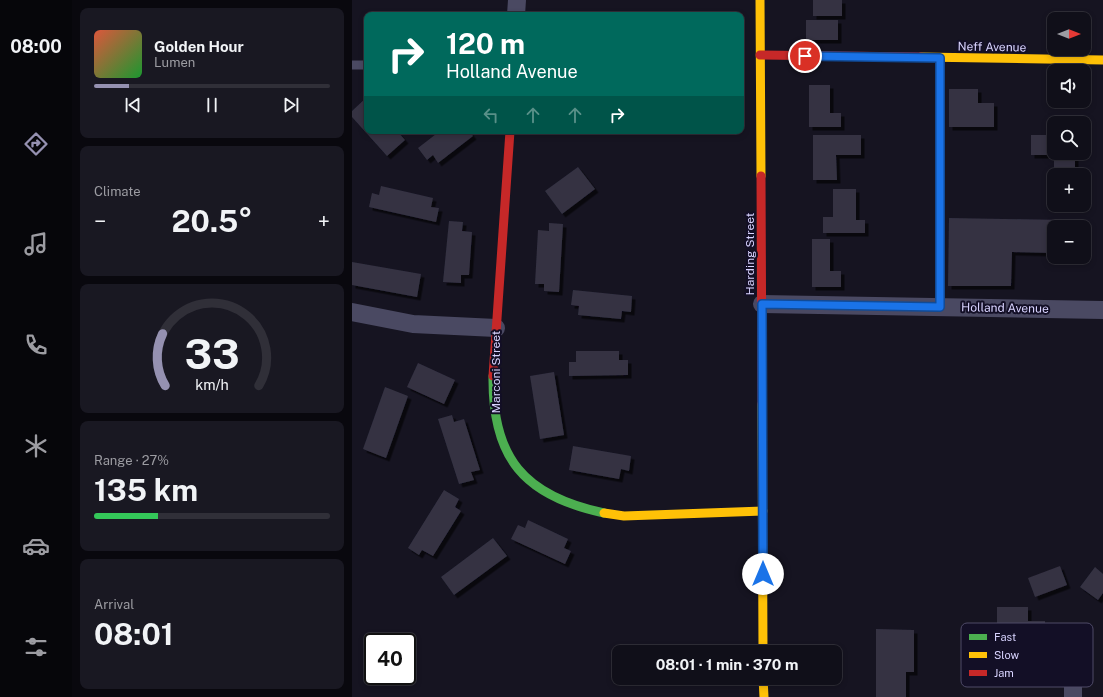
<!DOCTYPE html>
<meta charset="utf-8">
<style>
body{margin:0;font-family:"Public Sans",sans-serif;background:#191822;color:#f1f3f6;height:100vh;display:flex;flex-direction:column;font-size:15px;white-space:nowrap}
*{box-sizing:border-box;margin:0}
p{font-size:13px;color:#9c9ca2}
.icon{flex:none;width:22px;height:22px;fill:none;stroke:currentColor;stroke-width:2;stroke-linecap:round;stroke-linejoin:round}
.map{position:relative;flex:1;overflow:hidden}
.drawer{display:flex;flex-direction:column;gap:8px;padding:8px;background:#09080e;width:280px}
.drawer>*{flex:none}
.banner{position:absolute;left:12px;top:12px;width:380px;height:122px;border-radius:8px;box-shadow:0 2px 6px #0003,0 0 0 1px #302f38;background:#00695c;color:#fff;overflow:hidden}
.needle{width:26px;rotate:90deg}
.buttons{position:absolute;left:695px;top:12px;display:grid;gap:8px}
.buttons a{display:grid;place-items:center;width:44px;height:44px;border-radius:8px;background:#100f19;box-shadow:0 2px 6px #0003,0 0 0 1px #302f38;font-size:20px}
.speed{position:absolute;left:12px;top:633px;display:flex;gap:8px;font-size:20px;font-weight:700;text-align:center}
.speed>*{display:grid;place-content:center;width:52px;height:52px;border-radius:50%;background:#100f19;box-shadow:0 2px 6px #0003,0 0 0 1px #302f38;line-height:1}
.speed .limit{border:2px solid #111;border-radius:6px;background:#fff;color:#111}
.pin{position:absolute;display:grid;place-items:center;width:34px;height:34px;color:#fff;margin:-17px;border:2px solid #fff;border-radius:50%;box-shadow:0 1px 4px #0007}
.me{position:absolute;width:44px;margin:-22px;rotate:0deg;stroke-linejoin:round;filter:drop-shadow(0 0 3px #0008)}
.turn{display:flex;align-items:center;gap:14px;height:84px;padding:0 16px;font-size:18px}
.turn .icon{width:52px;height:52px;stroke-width:2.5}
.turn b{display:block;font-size:28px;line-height:34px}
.lanes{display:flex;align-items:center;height:38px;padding:0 16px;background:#0003;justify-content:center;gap:20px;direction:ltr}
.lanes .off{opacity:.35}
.big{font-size:30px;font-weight:700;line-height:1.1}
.drawer .card{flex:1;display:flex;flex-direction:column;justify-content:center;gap:6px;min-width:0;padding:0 14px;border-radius:8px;background:#191822}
.drawer .dial{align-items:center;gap:0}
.dial svg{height:104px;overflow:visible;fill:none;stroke:#302f38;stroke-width:7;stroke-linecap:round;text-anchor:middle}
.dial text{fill:#f1f3f6;stroke:none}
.song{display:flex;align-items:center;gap:12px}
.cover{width:48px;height:48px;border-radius:6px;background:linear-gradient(135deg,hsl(10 70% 55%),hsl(130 70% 35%))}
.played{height:4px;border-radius:2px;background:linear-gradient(90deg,#9591b1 15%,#302f38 15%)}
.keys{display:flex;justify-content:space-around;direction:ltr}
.heat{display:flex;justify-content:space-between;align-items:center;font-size:22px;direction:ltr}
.charge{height:6px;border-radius:3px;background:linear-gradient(90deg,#34c759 27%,#302f38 0)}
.trip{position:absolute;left:260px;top:645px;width:230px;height:40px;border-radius:8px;background:#100f19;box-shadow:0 2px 6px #0003,0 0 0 1px #302f38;font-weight:700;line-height:40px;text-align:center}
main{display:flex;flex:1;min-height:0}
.menu{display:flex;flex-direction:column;width:72px;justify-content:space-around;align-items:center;background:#06060a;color:#9c9ca2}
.menu .icon{width:28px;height:28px}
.menu .selected{color:#9591b1}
.menu b{font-size:18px;color:#f1f3f6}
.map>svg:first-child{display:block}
.building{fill:#343243;filter:url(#shadow)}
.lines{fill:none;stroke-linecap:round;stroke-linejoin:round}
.lane{stroke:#4a4962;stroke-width:9}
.street{stroke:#4a4962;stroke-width:18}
.fast{stroke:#4caf50;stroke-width:9}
.slow{stroke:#ffc107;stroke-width:9}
.jam{stroke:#c62828;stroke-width:9}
.route-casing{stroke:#114b97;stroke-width:10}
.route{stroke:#1a73e8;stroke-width:7}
.labels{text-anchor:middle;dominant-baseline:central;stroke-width:4;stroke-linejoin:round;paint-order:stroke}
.street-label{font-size:12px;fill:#d9d4ff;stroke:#130f26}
.key{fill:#130f26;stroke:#4e4a67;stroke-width:1}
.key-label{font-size:11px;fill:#d9d4ff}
</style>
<main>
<nav class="menu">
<b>08:00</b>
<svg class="icon selected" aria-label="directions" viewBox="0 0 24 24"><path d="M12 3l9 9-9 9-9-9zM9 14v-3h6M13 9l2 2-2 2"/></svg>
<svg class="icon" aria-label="music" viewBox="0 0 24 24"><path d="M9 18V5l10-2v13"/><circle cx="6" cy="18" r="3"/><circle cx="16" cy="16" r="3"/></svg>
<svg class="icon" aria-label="phone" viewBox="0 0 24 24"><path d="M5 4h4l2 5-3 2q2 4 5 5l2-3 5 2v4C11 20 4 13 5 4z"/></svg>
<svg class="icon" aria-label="climate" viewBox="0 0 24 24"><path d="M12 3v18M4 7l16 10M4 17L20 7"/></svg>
<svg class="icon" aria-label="car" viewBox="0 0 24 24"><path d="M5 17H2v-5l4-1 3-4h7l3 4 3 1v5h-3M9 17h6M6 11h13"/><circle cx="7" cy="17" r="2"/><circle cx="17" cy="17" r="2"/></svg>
<svg class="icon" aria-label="filters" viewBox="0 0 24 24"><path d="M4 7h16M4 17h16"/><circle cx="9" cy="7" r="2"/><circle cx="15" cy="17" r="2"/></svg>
</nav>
<section class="drawer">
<div class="card">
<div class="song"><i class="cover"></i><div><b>Golden Hour</b><p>Lumen</p></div></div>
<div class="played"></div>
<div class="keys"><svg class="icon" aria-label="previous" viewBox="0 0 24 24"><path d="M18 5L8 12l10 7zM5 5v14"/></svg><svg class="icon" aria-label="pause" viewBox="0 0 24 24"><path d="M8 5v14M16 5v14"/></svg><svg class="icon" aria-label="next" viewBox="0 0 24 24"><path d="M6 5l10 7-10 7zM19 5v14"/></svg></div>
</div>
<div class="card"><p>Climate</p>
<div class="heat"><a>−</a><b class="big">20.5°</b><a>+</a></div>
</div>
<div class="card dial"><svg viewBox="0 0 100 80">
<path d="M14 69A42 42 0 1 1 86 69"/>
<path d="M14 69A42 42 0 0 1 12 29" stroke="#9591b1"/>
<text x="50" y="56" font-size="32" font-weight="700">33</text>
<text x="50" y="72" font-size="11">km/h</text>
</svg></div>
<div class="card"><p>Range · 27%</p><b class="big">135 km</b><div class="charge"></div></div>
<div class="card"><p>Arrival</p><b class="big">08:01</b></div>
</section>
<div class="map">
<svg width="751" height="697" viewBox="0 0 751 697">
<defs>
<filter id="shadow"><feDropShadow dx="3.5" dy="3.5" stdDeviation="0" flood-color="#0009"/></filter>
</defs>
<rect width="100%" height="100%" fill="#161421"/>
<!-- building -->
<g class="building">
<rect x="461" y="0" width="29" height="16"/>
<rect x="454" y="20" width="32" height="20"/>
<path d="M457 85H478V113H489V127H457Z"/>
<path d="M597 89H626V103H642V127H597Z"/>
<path d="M15 97V131H45L53 140 35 156 0 117V111Z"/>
<path d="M88 131H117L121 136 86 163 81 155 75 160 66 148Z"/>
<path d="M461 135H509V155H484L485 180H461Z"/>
<path d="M679 135H702V153H723V175H702V155H679Z"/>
<path d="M226 167 243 189 210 214 193 191Z"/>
<path d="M29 186 81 198 79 207 87 208 84 222 17 207 20 193 27 195Z"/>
<path d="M481 189H504V220H513V233H471V217H481Z"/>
<path d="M597 218 712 220V227H702V253L660 252 659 286H596Z"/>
<path d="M97 221 111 222 110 231 120 232 117 275H109V283L91 282Z"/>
<path d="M197 223 211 224 207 292 192 291V284H183L186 230 197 231Z"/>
<path d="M460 239H478V271H489V287H460Z"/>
<path d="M0 262 69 274 65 297 0 285Z"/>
<path d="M221 290 280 296 279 312 270 311 269 319 226 315 227 306 219 305Z"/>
<path d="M224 351H267V360H276V375L217 376V362H224Z"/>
<path d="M66 363 103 380 92 404 55 387Z"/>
<path d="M202 372 212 435 188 439 178 376Z"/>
<path d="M33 387 56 396 34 458 11 449Z"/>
<path d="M100 415 102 422 112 419 128 470 119 472 122 480 107 484 86 419Z"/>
<path d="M221 446 279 456 277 471 269 469 267 479 217 470Z"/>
<path d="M92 490 107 499 103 507 109 511 81 556 70 550 67 555 56 548Z"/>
<path d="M176 520 216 539 212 548 219 551 213 564 159 539 166 525 173 528Z"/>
<path d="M141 538 155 556 102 595 89 577Z"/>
<path d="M708 566 715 585 683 597 676 578Z"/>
<path d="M743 567 751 574V593L746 600 728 587Z"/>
<path d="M645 607H676V621H693V642L645 641Z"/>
<path d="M524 629 562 630V672H554V697H524Z"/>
</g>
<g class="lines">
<!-- lane -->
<g class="lane">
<path d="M588 58V307"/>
<path d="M0 65H15"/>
</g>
<!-- street -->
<g class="street">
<path d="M164 15 165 0"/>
<path d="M410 304 751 310"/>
<path d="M0 312 61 324 144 328"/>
<path d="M721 697V632"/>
</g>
<!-- fast -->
<path class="fast" d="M141 376C140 458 172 496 252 513"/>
<!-- slow -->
<g class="slow">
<path d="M408 0 409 176"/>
<path d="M569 57 751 60"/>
<path d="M410 404 411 652"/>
<path d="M252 513 272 516 411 511"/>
<path d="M411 678 412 697"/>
</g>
<!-- jam -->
<g class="jam">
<path d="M408 55 569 57"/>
<path d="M409 176 410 404"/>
<path d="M141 376 158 131"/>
</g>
</g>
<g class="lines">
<!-- route casing -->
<g class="route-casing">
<path id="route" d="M411 574 410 304 588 307V58L453 56"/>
</g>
<!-- route -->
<use href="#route" class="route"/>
</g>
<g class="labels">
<!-- street labels -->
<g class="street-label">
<text transform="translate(640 47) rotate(1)">Neff Avenue</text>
<text transform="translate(398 254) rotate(-90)">Harding Street</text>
<text transform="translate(653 308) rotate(1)">Holland Avenue</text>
<text transform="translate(144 372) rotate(-90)">Marconi Street</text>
</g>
</g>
<!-- legend -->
<rect x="609" y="623" width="132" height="64" rx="6" class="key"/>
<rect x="617" y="634" width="18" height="6" fill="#4caf50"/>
<rect x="617" y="652" width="18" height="6" fill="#ffc107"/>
<rect x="617" y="670" width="18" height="6" fill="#c62828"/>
<g class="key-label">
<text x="642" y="641">Fast</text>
<text x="642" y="659">Slow</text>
<text x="642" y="677">Jam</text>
</g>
</svg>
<div class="buttons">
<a><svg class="needle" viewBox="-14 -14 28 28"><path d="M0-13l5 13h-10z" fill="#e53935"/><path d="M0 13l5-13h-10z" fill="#9c9ca2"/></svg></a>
<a><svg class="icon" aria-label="sound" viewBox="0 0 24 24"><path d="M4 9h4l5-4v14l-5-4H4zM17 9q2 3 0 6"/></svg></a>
<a><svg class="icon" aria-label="search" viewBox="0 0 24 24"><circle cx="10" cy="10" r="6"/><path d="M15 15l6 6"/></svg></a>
<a>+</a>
<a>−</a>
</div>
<div class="speed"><div class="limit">40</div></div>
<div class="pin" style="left:453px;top:56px;background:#d93025"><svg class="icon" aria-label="arrive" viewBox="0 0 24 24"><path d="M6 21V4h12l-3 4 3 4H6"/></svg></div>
<svg class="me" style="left:411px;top:574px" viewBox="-20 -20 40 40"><circle r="19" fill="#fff"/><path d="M0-13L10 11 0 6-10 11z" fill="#1a73e8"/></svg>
<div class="trip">08:01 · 1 min · 370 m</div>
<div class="banner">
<div class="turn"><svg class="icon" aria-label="right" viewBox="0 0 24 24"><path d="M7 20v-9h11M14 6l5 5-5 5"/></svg><div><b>120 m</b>Holland Avenue</div></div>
<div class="lanes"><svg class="icon off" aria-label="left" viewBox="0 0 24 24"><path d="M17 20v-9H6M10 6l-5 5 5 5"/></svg><svg class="icon off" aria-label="ahead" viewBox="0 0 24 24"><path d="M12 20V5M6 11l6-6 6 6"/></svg><svg class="icon off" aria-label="ahead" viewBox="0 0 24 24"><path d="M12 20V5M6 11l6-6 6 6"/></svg><svg class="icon" aria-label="right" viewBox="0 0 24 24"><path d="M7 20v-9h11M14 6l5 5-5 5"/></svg></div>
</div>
</div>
</main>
